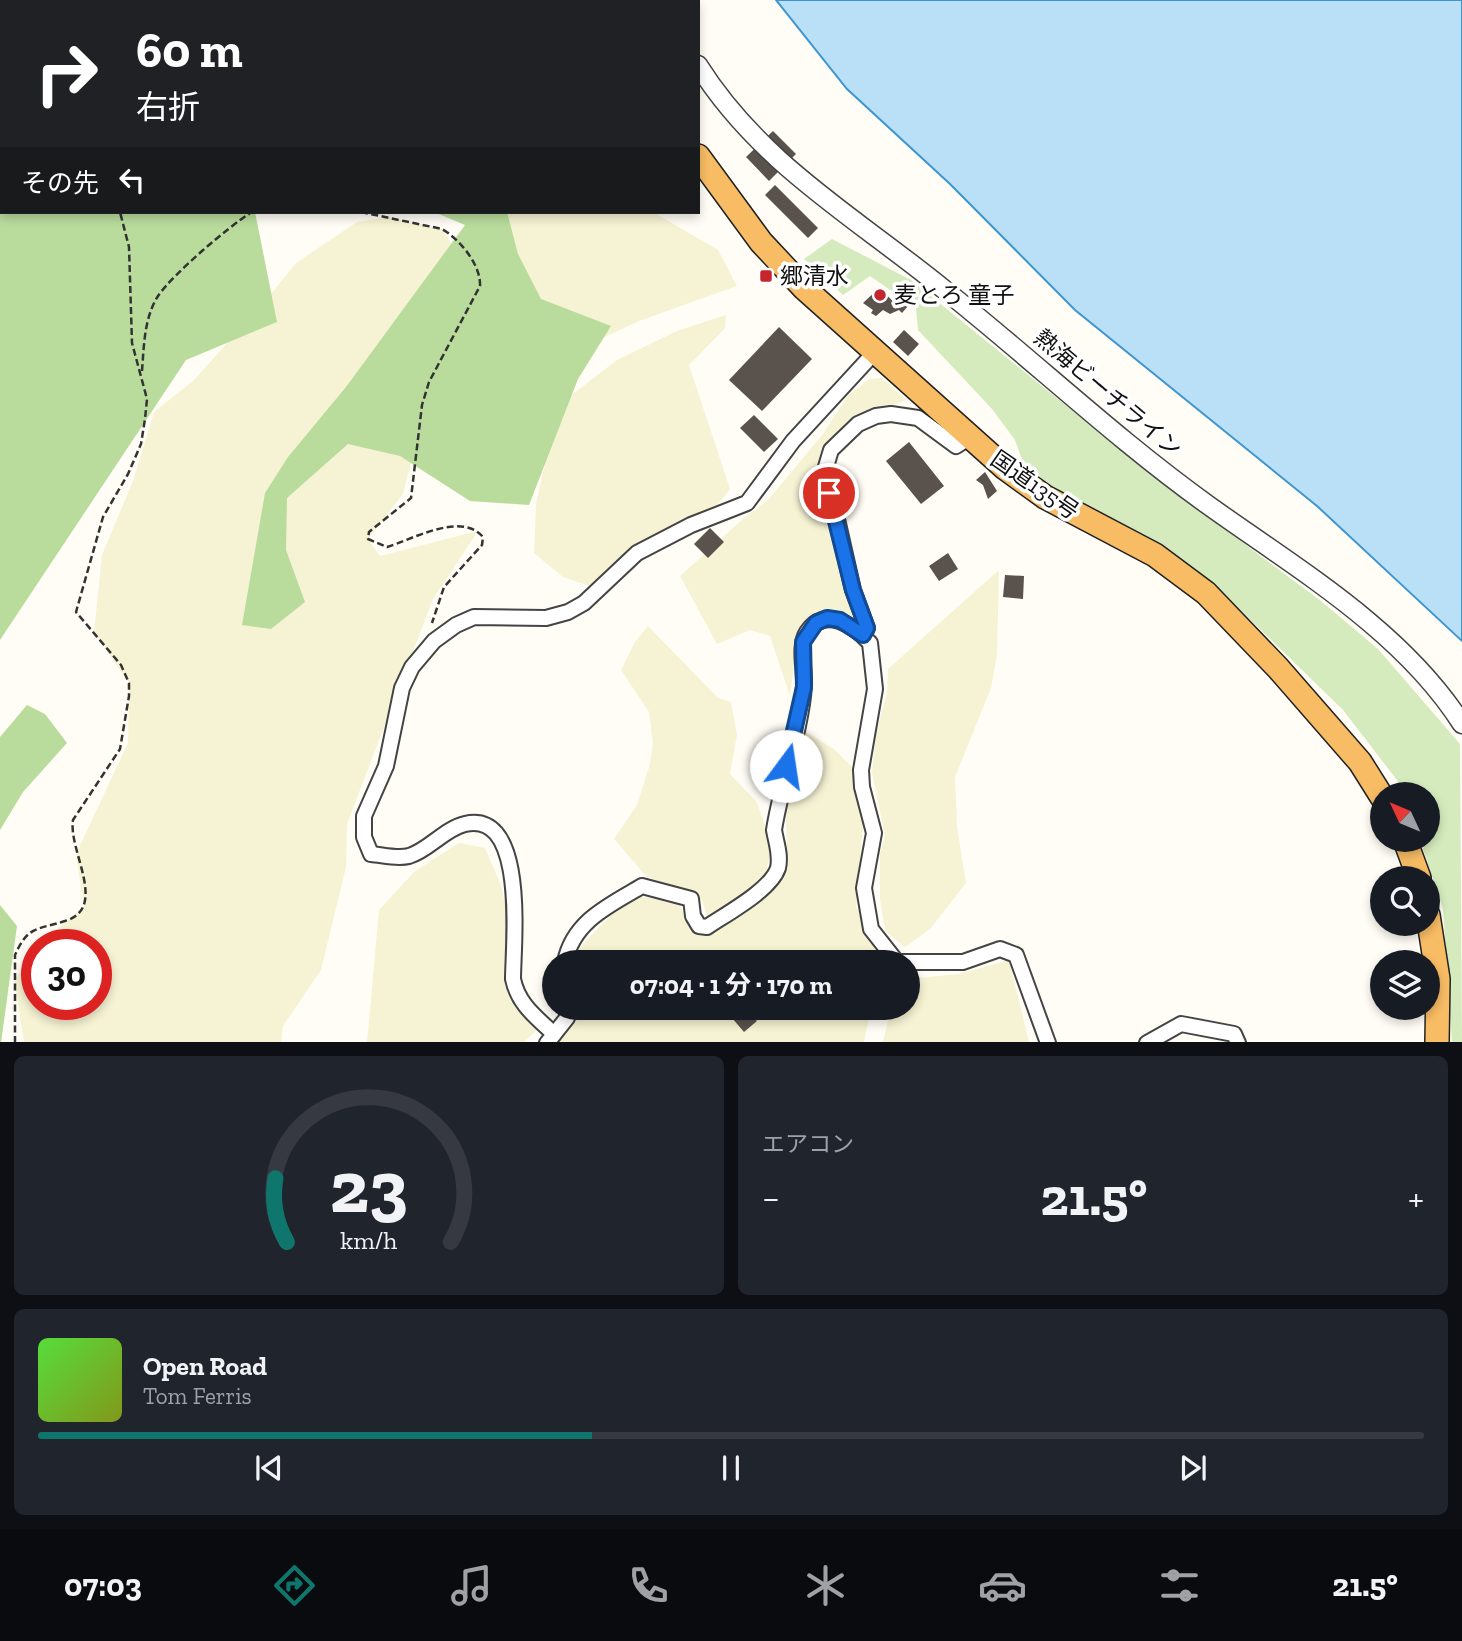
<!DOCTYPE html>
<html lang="ja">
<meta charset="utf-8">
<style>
body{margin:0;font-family:"Zilla Slab","Noto Sans JP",serif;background:#20242c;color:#f1f3f6;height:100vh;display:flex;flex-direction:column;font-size:26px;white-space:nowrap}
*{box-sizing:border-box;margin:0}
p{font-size:23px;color:#9ea1a6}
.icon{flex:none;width:38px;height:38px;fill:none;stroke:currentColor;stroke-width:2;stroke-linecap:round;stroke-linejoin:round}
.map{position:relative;height:1042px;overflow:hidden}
.panel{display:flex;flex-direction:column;gap:14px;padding:14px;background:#0d0f14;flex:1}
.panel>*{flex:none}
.guide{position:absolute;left:0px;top:0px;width:700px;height:214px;box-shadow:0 4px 10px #0003;background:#202124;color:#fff;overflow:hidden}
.needle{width:46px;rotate:314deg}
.tools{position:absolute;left:1370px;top:782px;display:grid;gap:14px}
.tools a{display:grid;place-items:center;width:70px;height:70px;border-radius:50%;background:#171b24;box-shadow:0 4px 10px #0003;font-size:35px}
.speed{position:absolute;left:21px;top:929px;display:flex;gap:14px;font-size:35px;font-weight:700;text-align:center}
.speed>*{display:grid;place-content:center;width:91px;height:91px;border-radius:50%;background:#171b24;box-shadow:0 4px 10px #0003;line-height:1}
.speed .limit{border:10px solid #d22;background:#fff;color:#111}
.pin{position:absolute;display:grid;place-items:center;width:60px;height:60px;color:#fff;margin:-30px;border:4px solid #fff;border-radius:50%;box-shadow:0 2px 7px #0007}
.me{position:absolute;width:77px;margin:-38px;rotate:14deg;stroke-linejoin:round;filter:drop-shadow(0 0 5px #0008)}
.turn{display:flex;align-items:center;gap:24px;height:147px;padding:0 21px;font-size:32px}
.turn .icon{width:91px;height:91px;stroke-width:2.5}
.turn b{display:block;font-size:49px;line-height:60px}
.then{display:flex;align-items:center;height:66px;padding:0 21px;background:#0003;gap:14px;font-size:26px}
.big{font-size:52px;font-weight:700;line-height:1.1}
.panel .tile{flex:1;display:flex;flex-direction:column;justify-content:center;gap:10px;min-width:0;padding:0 24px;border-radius:10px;background:#20242c}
.panel .dial{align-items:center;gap:0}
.dial svg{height:182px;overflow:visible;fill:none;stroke:#363941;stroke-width:7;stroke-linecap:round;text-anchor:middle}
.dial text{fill:#f1f3f6;stroke:none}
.song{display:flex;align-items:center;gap:21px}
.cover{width:84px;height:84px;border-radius:10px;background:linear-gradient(135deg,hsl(110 70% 55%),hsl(70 70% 35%))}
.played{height:7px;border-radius:4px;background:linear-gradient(90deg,#0f766e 40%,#363941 40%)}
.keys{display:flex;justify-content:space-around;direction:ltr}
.heat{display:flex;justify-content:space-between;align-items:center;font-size:38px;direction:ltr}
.panel .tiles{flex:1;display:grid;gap:14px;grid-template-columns:1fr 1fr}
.tile:last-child{grid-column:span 2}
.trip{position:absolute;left:542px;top:950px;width:378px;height:70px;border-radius:35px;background:#171b24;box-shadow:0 4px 10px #0003;font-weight:700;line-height:70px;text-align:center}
.dock{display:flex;height:112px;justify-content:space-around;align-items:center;background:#090b0e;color:#9ea1a6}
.dock .icon{width:49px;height:49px}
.dock .selected{color:#0f766e}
.dock b{font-size:32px;color:#f1f3f6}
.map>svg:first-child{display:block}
.farmland{fill:#f6f3d4}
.green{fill:#d5ebbd}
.forest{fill:#b9dc9c}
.water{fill:#b9e0f7;stroke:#3f96cf;stroke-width:2}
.building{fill:#5a524d}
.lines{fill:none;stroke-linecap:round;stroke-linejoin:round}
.minor-casing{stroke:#444;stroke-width:18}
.tertiary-casing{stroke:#444;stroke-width:21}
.trunk-casing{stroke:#222;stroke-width:26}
.path{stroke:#333;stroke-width:2.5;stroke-dasharray:7 3.5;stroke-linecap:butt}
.minor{stroke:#fff;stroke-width:14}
.tertiary{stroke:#fff;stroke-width:18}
.trunk{stroke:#f7bc64;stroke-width:23}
.route-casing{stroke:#114b97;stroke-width:18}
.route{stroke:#1a73e8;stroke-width:12}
.poi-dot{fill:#c4262e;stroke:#fff;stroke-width:2.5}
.labels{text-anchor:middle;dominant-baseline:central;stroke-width:7;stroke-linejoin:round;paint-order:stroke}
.poi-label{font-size:23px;fill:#111;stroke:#fff;text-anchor:start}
.street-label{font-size:23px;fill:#111;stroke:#fff}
</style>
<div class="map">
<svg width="1462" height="1043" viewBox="0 0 1462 1043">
<rect width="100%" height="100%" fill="#fffdf5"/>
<!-- farmland -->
<g class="farmland">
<path d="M503 212H653L718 250 737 286 639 321 562 357 498 286Z"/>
<path d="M389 217 442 229 466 266 435 369 403 494 368 539 380 556 478 531 433 599 347 824 346 867 321 970 283 1026 281 1042H24L14 980 37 947V1004H96V945H38L84 907 76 854 128 743 129 683 94 632 102 555 133 481 154 412 193 381 267 299 296 263 357 222Z"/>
<path d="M726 315 725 328 689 365 730 489 716 507 685 519 593 587 563 577 534 553 536 504 548 450 569 397 617 360 677 331Z"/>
<path d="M882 378 907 400 874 411 838 434 819 486 853 619 824 610 807 624 797 643 790 696 770 636 750 630 717 644 680 576 744 518 769 499 822 435 847 397 869 379Z"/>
<path d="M999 570 997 654 991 688 955 777 957 827 966 883 930 929 905 947 885 931 880 898V854L885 835 872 773 876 735 887 692 888 669Z"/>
<path d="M648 626 718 698 731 702 737 735 730 774 757 802 772 847 766 872 754 887 707 916 702 900 646 876 614 839 637 805 650 764 653 743 649 712 621 670 635 642Z"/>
<path d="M806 732 834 749 853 768 863 824 856 908 866 916 878 962H576L579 948 622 904 642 897 678 899 685 919 705 936 773 887 787 861 786 811 791 761Z"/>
<path d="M459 843 485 848 501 885 513 942V1000L538 1029 524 1042 367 1043 379 910 415 871Z"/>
<path d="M1009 960 1029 1042H883L891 1008H908V979L959 974Z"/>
<path d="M574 1008H871L864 1042 552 1043 574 1019Z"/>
</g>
<!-- green -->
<path class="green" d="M832 239 911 280 1148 472 1321 601 1378 649 1460 744 1462 1042H1452L1443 909 1420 840H1428V794H1404L1400 784 1343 710 1215 585 1178 557 1060 496 1022 460 1015 440 992 409 918 330 916 308 870 276 843 295 804 259Z"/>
<!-- forest -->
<g class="forest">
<path d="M0 0 582 2H2V212H255L277 322 186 360 0 640Z"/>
<path d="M434 212H507L518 254 541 299 611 326 578 379 529 505 470 501 400 456 348 444 287 498 286 550 305 602 271 629 242 625 265 493 288 457 346 387 465 225Z"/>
<path d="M27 705 45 714 67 743 23 792 0 830V737Z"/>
<path d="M0 905 17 926 1 1043 0 1042Z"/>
</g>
<!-- water -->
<path class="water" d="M776 0H1462V641L1317 506 1075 310 950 184 847 89Z"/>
<!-- building -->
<g class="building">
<path d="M773 131 796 154 769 181 746 157Z"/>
<path d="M775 185 818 228 808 238 765 195Z"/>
<path d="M879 288 894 302 898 297 908 306 902 313 899 310 890 314 883 310 876 316 871 313 873 310 863 303Z"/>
<path d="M779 327 812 359 762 411 729 380Z"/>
<path d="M904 330 919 344 908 356 893 342Z"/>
<path d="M754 415 778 439 764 452 740 428Z"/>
<path d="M909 442 944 486 921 504 886 461Z"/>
<path d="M985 472 997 491 988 499 983 485 976 480Z"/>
<path d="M710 528 724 542 708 558 694 544Z"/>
<path d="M948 553 958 569 939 581 929 566Z"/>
<path d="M1005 575 1024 576 1023 599 1003 597Z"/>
<path d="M743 1008 757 1021 744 1032 732 1018Z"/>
</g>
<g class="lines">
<!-- minor casing -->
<g class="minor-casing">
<g id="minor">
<path d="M863 635 867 628 853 590 837 519 833 515 825 470 831 450 858 424 876 416 891 414 918 418 956 446 970 437"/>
<path d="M565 962C573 921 610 905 642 886L691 899 693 916 699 926 707 927C726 914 771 890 778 868 781 855 776 842 774 830 781 784 801 731 804 686 805 670 798 646 807 632 825 605 854 626 870 643L875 689 861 770 862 787 874 833 864 888 871 929 897 962H963L1000 949 1016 955 1048 1043"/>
<path d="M554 1034C536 1017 518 1004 513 979 513 946 528 809 465 824 444 829 429 850 409 856 397 859 383 855 371 854L364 837V816L386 766 402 688 412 667 434 641 456 625 474 617 546 618 568 612 584 603 637 553 691 525 747 503 793 441 874 353"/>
<path d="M547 1043 567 1018V1008"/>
<path d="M1147 1043 1181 1024 1234 1034 1238 1043"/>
</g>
</g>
<!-- tertiary casing -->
<g class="tertiary-casing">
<g id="tertiary">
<path d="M666 0 667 2"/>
<path d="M698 65C761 165 857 218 946 291 1034 361 1116 439 1208 505 1297 569 1402 630 1462 724"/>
</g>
</g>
<!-- trunk casing -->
<g class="trunk-casing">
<g id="trunk">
<path d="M599 0 600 2"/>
<path d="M698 156 761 242 804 288 1005 468 1045 497 1155 555 1206 593 1278 668 1360 762 1382 797"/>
<path d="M1405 840 1419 878"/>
<path d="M1428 915 1438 979 1437 1043"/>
</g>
</g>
<!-- path -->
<g class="path">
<path d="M162 2 164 0"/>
<path d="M361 212 442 229C459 239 481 264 480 286L429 382 422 405 411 498 369 532 368 539 387 547C411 540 461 511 483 537L482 545 444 587 432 623"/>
<path d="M142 371C144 346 144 318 158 296 172 275 229 226 252 212"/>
<path d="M15 1043V955C28 925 38 930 65 921 109 908 68 851 73 820L120 749 129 696V683L121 665 76 612 103 517 128 474 141 444 145 419 147 399 132 343 129 247 120 212"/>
</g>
<!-- minor -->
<use href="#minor" class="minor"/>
<!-- tertiary -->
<use href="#tertiary" class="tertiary"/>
<!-- trunk -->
<use href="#trunk" class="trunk"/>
</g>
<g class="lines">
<!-- route casing -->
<g class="route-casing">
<path id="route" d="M786 766 804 687 803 642 816 623 827 618 840 620 863 635 867 628 853 590 829 493"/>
</g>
<!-- route -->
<use href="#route" class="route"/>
</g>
<!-- markers -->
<g class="poi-dot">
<rect x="759" y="269" width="14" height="14" rx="3.5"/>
<circle cx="880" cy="295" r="7"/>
</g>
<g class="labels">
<!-- poi labels -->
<g class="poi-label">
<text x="780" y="276">郷清水</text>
<text x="894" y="295">麦とろ 童子</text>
</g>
<!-- street labels -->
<g class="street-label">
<text transform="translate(1108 393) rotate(40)">熱海ビーチライン</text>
<text transform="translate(1035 485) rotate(35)">国道135号</text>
</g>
</g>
</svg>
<div class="tools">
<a><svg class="needle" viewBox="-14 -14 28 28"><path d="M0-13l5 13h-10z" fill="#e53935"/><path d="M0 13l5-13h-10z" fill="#9ea1a6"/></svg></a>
<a><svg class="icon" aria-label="search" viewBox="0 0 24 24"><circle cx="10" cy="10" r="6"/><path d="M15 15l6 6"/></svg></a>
<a><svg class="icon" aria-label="layers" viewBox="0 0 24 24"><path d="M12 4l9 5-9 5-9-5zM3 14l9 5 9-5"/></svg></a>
</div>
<div class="speed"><div class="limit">30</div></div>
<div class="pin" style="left:829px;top:493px;background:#d93025"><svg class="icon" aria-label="arrive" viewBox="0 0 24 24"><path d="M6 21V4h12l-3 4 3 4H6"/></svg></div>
<svg class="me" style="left:786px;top:766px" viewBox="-20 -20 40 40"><circle r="19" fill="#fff"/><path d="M0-13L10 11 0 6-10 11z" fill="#1a73e8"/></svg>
<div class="trip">07:04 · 1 分 · 170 m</div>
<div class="guide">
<div class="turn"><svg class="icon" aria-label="right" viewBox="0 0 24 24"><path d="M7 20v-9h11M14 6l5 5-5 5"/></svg><div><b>60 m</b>右折</div></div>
<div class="then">その先<svg class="icon" aria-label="left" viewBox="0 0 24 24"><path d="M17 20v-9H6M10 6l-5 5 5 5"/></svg></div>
</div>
</div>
<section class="panel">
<div class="tiles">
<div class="tile dial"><svg viewBox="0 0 100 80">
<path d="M14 69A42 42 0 1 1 86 69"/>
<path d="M14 69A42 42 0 0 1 9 41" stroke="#0f766e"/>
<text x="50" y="56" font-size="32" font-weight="700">23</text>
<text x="50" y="72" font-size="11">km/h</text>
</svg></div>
<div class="tile"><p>エアコン</p>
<div class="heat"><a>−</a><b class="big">21.5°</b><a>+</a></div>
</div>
<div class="tile">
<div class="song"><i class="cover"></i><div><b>Open Road</b><p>Tom Ferris</p></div></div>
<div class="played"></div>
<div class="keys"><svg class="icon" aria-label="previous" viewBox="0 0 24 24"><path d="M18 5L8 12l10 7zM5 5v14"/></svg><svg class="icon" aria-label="pause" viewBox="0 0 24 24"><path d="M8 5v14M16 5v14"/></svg><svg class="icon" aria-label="next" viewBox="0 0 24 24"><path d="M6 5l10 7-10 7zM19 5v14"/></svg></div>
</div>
</div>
</section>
<nav class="dock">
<b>07:03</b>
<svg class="icon selected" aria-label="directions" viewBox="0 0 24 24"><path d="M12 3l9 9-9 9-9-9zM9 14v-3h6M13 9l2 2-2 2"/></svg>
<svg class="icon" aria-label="music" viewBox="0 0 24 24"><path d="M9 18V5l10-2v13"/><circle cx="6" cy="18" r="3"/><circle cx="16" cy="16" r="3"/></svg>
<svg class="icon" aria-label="phone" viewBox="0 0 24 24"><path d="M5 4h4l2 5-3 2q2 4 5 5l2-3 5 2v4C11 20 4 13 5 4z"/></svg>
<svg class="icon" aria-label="climate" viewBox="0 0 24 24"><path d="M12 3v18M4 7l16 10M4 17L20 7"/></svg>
<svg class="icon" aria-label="car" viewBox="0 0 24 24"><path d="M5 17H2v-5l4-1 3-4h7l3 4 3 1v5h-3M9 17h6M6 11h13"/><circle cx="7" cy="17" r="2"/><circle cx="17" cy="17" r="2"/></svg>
<svg class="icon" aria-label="filters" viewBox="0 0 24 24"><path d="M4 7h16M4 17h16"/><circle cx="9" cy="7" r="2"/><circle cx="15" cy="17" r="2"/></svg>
<b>21.5°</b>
</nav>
